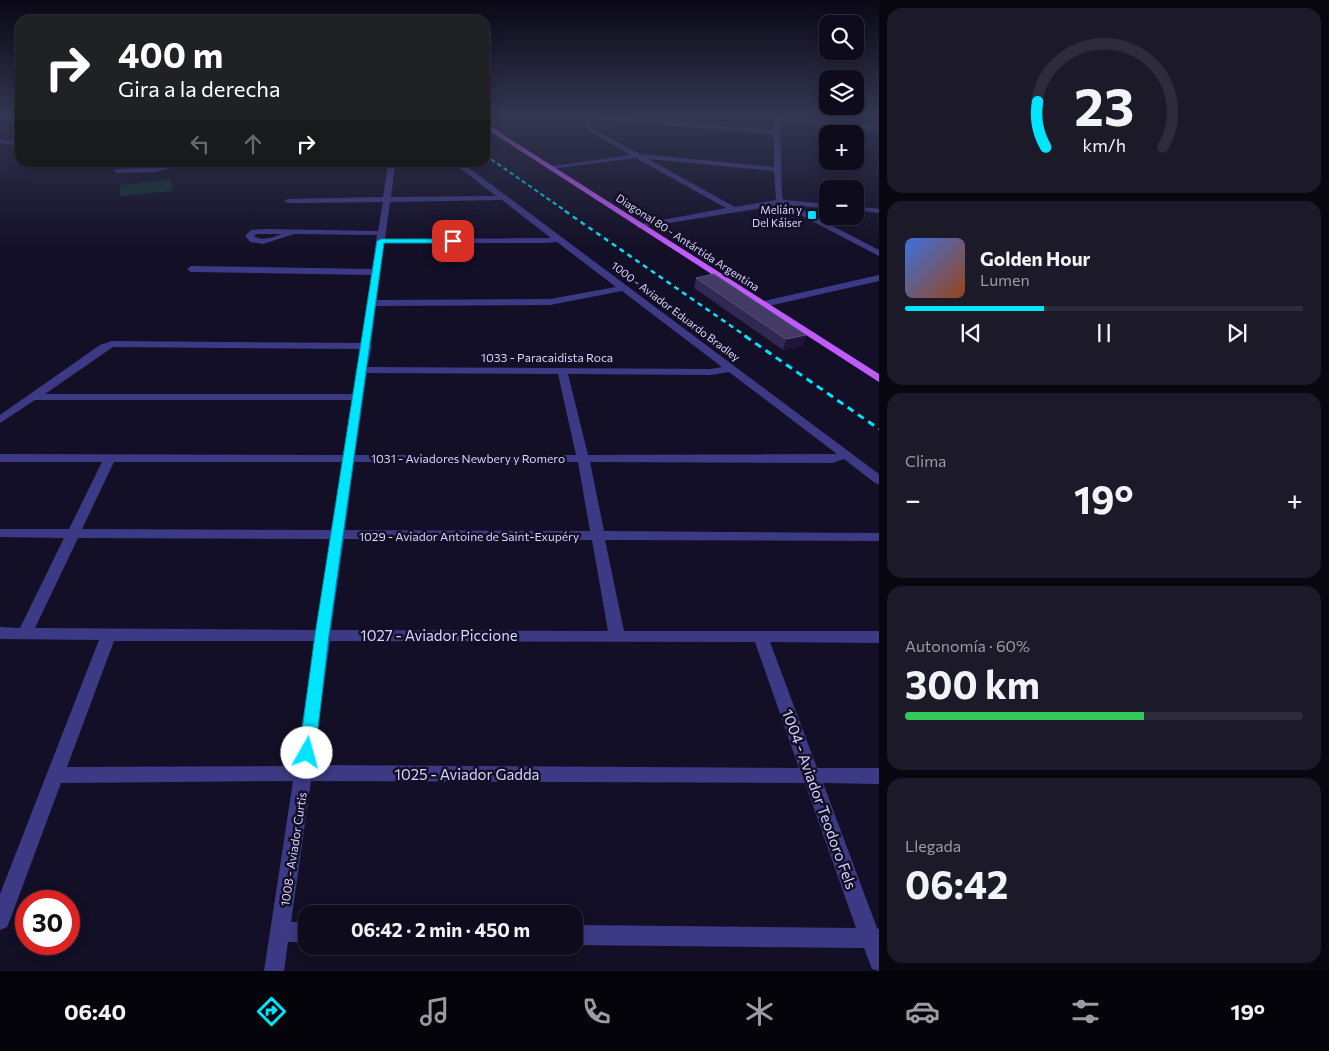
<!DOCTYPE html>
<html lang="es">
<meta charset="utf-8">
<style>
body{margin:0;font-family:Commissioner,sans-serif;background:#1c1929;color:#f1f3f6;height:100vh;display:flex;flex-direction:column;font-size:19px;white-space:nowrap}
*{box-sizing:border-box;margin:0}
p{font-size:16px;color:#9b9ba3}
.icon{flex:none;width:28px;height:28px;fill:none;stroke:currentColor;stroke-width:2;stroke-linecap:round;stroke-linejoin:round}
.map{position:relative;flex:1;overflow:hidden}
.drawer{display:flex;flex-direction:column;gap:8px;padding:8px;background:#08060f;width:450px}
.drawer>*{flex:none}
.hud{position:absolute;left:15px;top:15px;width:475px;height:152px;border-radius:15px;box-shadow:0 2px 12px #0003,0 0 0 1px #2e2b3b;background:#202124;color:#fff;overflow:hidden}
.controls{position:absolute;left:819px;top:15px;display:grid;gap:10px}
.controls a{display:grid;place-items:center;width:45px;height:45px;border-radius:10px;background:#0e0b1c;box-shadow:0 2px 12px #0003,0 0 0 1px #2e2b3b;font-size:25px}
.speed{position:absolute;left:15px;top:890px;display:flex;gap:10px;font-size:25px;font-weight:700;text-align:center}
.speed>*{display:grid;place-content:center;width:65px;height:65px;border-radius:50%;background:#0e0b1c;box-shadow:0 2px 12px #0003,0 0 0 1px #2e2b3b;line-height:1}
.speed .limit{border:8px solid #d22;background:#fff;color:#111}
.pin{position:absolute;display:grid;place-items:center;width:42px;height:42px;color:#fff;margin:-21px;border-radius:10px;box-shadow:0 2px 8px #0006}
.me{position:absolute;width:55px;margin:-28px;rotate:7deg;stroke-linejoin:round;filter:drop-shadow(0 0 4px #0008)}
.turn{display:flex;align-items:center;gap:18px;height:105px;padding:0 20px;font-size:22px}
.turn .icon{width:65px;height:65px;stroke-width:2.5}
.turn b{display:block;font-size:35px;line-height:42px}
.lanes{display:flex;align-items:center;height:48px;padding:0 20px;background:#0003;justify-content:center;gap:25px;direction:ltr}
.lanes .off{opacity:.35}
.big{font-size:38px;font-weight:700;line-height:1.1}
.drawer .card{flex:1;display:flex;flex-direction:column;justify-content:center;gap:8px;min-width:0;padding:0 18px;border-radius:15px;background:#1c1929}
.drawer .dial{align-items:center;gap:0}
.dial svg{height:130px;overflow:visible;fill:none;stroke:#2e2b3b;stroke-width:7;stroke-linecap:round;text-anchor:middle}
.dial text{fill:#f1f3f6;stroke:none}
.song{display:flex;align-items:center;gap:15px}
.cover{width:60px;height:60px;border-radius:8px;background:linear-gradient(135deg,hsl(220 70% 55%),hsl(20 70% 35%))}
.played{height:5px;border-radius:2px;background:linear-gradient(90deg,#00e5ff 35%,#2e2b3b 35%)}
.keys{display:flex;justify-content:space-around;direction:ltr}
.heat{display:flex;justify-content:space-between;align-items:center;font-size:28px;direction:ltr}
.charge{height:8px;border-radius:4px;background:linear-gradient(90deg,#34c759 60%,#2e2b3b 0)}
.trip{position:absolute;left:298px;top:905px;width:285px;height:50px;border-radius:15px;background:#0e0b1c;box-shadow:0 2px 12px #0003,0 0 0 1px #2e2b3b;font-weight:700;line-height:50px;text-align:center}
.tab-bar{display:flex;height:80px;justify-content:space-around;align-items:center;background:#06040b;color:#9b9ba3}
.tab-bar .icon{width:35px;height:35px}
.tab-bar .active{color:#00e5ff}
.tab-bar b{font-size:22px;color:#f1f3f6}
main{display:flex;flex:1;min-height:0}
.map>svg:first-child{display:block}
.green{fill:#12302f}
.lines{fill:none;stroke-linecap:round;stroke-linejoin:round}
.minor{fill:#3d3a85;fill-rule:evenodd}
.major{fill:#c25bff;fill-rule:evenodd}
.rail-far2{stroke:#00e5ff;stroke-width:2;stroke-dasharray:4.5 3;stroke-linecap:butt}
.rail-far1{stroke:#00e5ff;stroke-width:2.5;stroke-dasharray:5 4.5;stroke-linecap:butt}
.rail{stroke:#00e5ff;stroke-width:3;stroke-dasharray:7 5.5;stroke-linecap:butt}
.wall{fill:#312854}
.shaded-wall{fill:#1d163a}
.building{fill:#433a66;stroke:#5a527e}
.route{fill:#00e5ff;stroke:#0095a6}
.poi-dot{fill:#00e5ff;stroke:#130f26;stroke-width:2}
.labels{text-anchor:middle;dominant-baseline:central;stroke-width:5;stroke-linejoin:round;paint-order:stroke}
.far-poi-label{font-size:11px;fill:#d9d4ff;stroke:#130f26;text-anchor:end}
.far-street-label{font-size:11px;fill:#d9d4ff;stroke:#130f26}
.street-label{font-size:12px;fill:#d9d4ff;stroke:#130f26}
.near-street-label{font-size:15px;fill:#d9d4ff;stroke:#130f26}
</style>
<main>
<div class="map">
<svg width="879" height="971" viewBox="0 0 879 971">
<rect width="100%" height="100%" fill="#130f26"/>
<!-- green -->
<path class="green" d="M171 180 173 191 120 196V185Z"/>
<g class="lines">
<!-- minor -->
<g class="minor">
<path d="M554 114H595L594 115 774 130V114H780V118L879 126V130L780 122 782 198 784 200 828 204V208L794 206 879 250V256L781 205 638 228 637 226 641 224 726 208 636 158 550 169V167L552 166 631 155 589 131 584 123 587 118ZM592 119 774 134V167L640 154 593 129 590 123ZM648 159 774 171 776 200 735 207Z"/>
<path d="M0 139 20 142V146L0 143Z"/>
<path d="M180 162H195L156 172 117 173 114 171 117 169 156 168Z"/>
<path d="M338 162H461L879 474V484L875 483 844 459 833 463 590 462 604 531 879 533V541L605 540 624 631H879V643L770 642 817 768H879V784L823 783 877 928 879 929V971L872 969 864 948 574 945V925L856 928 805 783 311 781 291 922H306V942H288L284 971H264L293 781 61 783 10 920 7 927 0 930V894L99 640 0 639V627L20 628 64 538 0 537V529H69L102 462H0V454L343 455 352 400H35L0 423V415L100 345 112 341 361 343 371 275 191 272 187 269 191 266 372 269 377 235 294 234 263 244 250 242 245 236 251 230 267 229 378 231 383 202 288 203 284 201 288 199 383 197 388 165H341ZM395 165H456L496 196 391 197ZM502 200 551 238 385 239 390 202ZM256 234H282C273 237 263 242 254 236ZM557 242 616 287 550 299 377 300 384 243H543ZM622 291 722 367 711 369 367 367 372 346 371 344 376 306 550 305ZM113 347 360 349 353 394H45ZM729 372 837 454 588 455 568 374 711 375ZM367 373 558 374 576 455H355ZM114 462H342L332 530 82 529ZM354 462H578L590 531 345 530ZM78 538 330 539 316 630 35 628ZM344 539 592 540 608 631 331 630ZM114 641H315L295 766 67 767ZM330 641 755 642 799 768 313 765Z"/>
<path d="M855 206 879 209V213L855 210Z"/>
<path d="M879 275V281L764 307 759 304 764 301Z"/>
</g>
<!-- major -->
<path class="major" d="M485 123 879 374V382L485 128Z"/>
<!-- rail-far2 -->
<path class="rail-far2" d="M485 155 567 212"/>
<!-- rail-far1 -->
<path class="rail-far1" d="M565 211 747 337"/>
<!-- rail -->
<path class="rail" d="M745 336 879 429"/>
</g>
<!-- wall -->
<g class="wall">
<path d="M105 162H152L141 168Z"/>
<path d="M696 278 806 335 803 345 783 350 694 288Z"/>
</g>
<!-- shaded-wall -->
<g class="shaded-wall">
<path d="M152 162 141 168 140 163Z"/>
<path d="M806 335 803 345 783 350 786 339Z"/>
</g>
<!-- building -->
<path class="building" d="M714 274 806 335 786 339 696 278Z"/>
<!-- sky -->
<linearGradient id="sky" x2="0" y2="1"><stop stop-color="#0a0815"/><stop offset="0.46" stop-color="#333752"/><stop offset="1" stop-color="#333752" stop-opacity="0"/></linearGradient>
<rect width="879" height="250" fill="url(#sky)"/>
<!-- route -->
<path class="route" d="M453 239 457 241 456 243H384L329 635 315 753 312 758 307 760 301 758 299 753 315 635 377 241 381 239Z"/>
<!-- markers -->
<rect class="poi-dot" x="807" y="210" width="10" height="10" rx="2.5"/>
<g class="labels">
<!-- far-poi labels -->
<g class="far-poi-label">
<text x="802" y="209">Melián y<tspan x="802" dy="13">Del Káiser</tspan></text>
</g>
<!-- far-street labels -->
<g class="far-street-label">
<text transform="translate(688 242) rotate(33)">Diagonal 80 - Antártida Argentina</text>
<text transform="translate(676 311) rotate(37)">1000 - Aviador Eduardo Bradley</text>
</g>
<!-- street labels -->
<g class="street-label">
<text x="547" y="357">1033 - Paracaidista Roca</text>
<text x="468" y="458">1031 - Aviadores Newbery y Romero</text>
<text x="469" y="536">1029 - Aviador Antoine de Saint-Exupéry</text>
<text transform="translate(293 849) rotate(-81)">1008 - Aviador Curtis</text>
</g>
<!-- near-street labels -->
<g class="near-street-label">
<text x="439" y="635">1027 - Aviador Piccione</text>
<text x="467" y="774">1025 - Aviador Gadda</text>
<text transform="translate(820 799) rotate(70)">1004 - Aviador Teodoro Fels</text>
</g>
</g>
</svg>
<div class="controls">
<a><svg class="icon" aria-label="search" viewBox="0 0 24 24"><circle cx="10" cy="10" r="6"/><path d="M15 15l6 6"/></svg></a>
<a><svg class="icon" aria-label="layers" viewBox="0 0 24 24"><path d="M12 4l9 5-9 5-9-5zM3 14l9 5 9-5"/></svg></a>
<a>+</a>
<a>−</a>
</div>
<div class="speed"><div class="limit">30</div></div>
<div class="pin" style="left:453px;top:241px;background:#d93025"><svg class="icon" aria-label="arrive" viewBox="0 0 24 24"><path d="M6 21V4h12l-3 4 3 4H6"/></svg></div>
<svg class="me" style="left:307px;top:753px" viewBox="-20 -20 40 40"><circle r="19" fill="#fff"/><path d="M0-13L10 11 0 6-10 11z" fill="#00e5ff"/></svg>
<div class="trip">06:42 · 2 min · 450 m</div>
<div class="hud">
<div class="turn"><svg class="icon" aria-label="right" viewBox="0 0 24 24"><path d="M7 20v-9h11M14 6l5 5-5 5"/></svg><div><b>400 m</b>Gira a la derecha</div></div>
<div class="lanes"><svg class="icon off" aria-label="left" viewBox="0 0 24 24"><path d="M17 20v-9H6M10 6l-5 5 5 5"/></svg><svg class="icon off" aria-label="ahead" viewBox="0 0 24 24"><path d="M12 20V5M6 11l6-6 6 6"/></svg><svg class="icon" aria-label="right" viewBox="0 0 24 24"><path d="M7 20v-9h11M14 6l5 5-5 5"/></svg></div>
</div>
</div>
<section class="drawer">
<div class="card dial"><svg viewBox="0 0 100 80">
<path d="M14 69A42 42 0 1 1 86 69"/>
<path d="M14 69A42 42 0 0 1 9 41" stroke="#00e5ff"/>
<text x="50" y="56" font-size="32" font-weight="700">23</text>
<text x="50" y="72" font-size="11">km/h</text>
</svg></div>
<div class="card">
<div class="song"><i class="cover"></i><div><b>Golden Hour</b><p>Lumen</p></div></div>
<div class="played"></div>
<div class="keys"><svg class="icon" aria-label="previous" viewBox="0 0 24 24"><path d="M18 5L8 12l10 7zM5 5v14"/></svg><svg class="icon" aria-label="pause" viewBox="0 0 24 24"><path d="M8 5v14M16 5v14"/></svg><svg class="icon" aria-label="next" viewBox="0 0 24 24"><path d="M6 5l10 7-10 7zM19 5v14"/></svg></div>
</div>
<div class="card"><p>Clima</p>
<div class="heat"><a>−</a><b class="big">19°</b><a>+</a></div>
</div>
<div class="card"><p>Autonomía · 60%</p><b class="big">300 km</b><div class="charge"></div></div>
<div class="card"><p>Llegada</p><b class="big">06:42</b></div>
</section>
</main>
<nav class="tab-bar">
<b>06:40</b>
<svg class="icon active" aria-label="directions" viewBox="0 0 24 24"><path d="M12 3l9 9-9 9-9-9zM9 14v-3h6M13 9l2 2-2 2"/></svg>
<svg class="icon" aria-label="music" viewBox="0 0 24 24"><path d="M9 18V5l10-2v13"/><circle cx="6" cy="18" r="3"/><circle cx="16" cy="16" r="3"/></svg>
<svg class="icon" aria-label="phone" viewBox="0 0 24 24"><path d="M5 4h4l2 5-3 2q2 4 5 5l2-3 5 2v4C11 20 4 13 5 4z"/></svg>
<svg class="icon" aria-label="climate" viewBox="0 0 24 24"><path d="M12 3v18M4 7l16 10M4 17L20 7"/></svg>
<svg class="icon" aria-label="car" viewBox="0 0 24 24"><path d="M5 17H2v-5l4-1 3-4h7l3 4 3 1v5h-3M9 17h6M6 11h13"/><circle cx="7" cy="17" r="2"/><circle cx="17" cy="17" r="2"/></svg>
<svg class="icon" aria-label="filters" viewBox="0 0 24 24"><path d="M4 7h16M4 17h16"/><circle cx="9" cy="7" r="2"/><circle cx="15" cy="17" r="2"/></svg>
<b>19°</b>
</nav>
